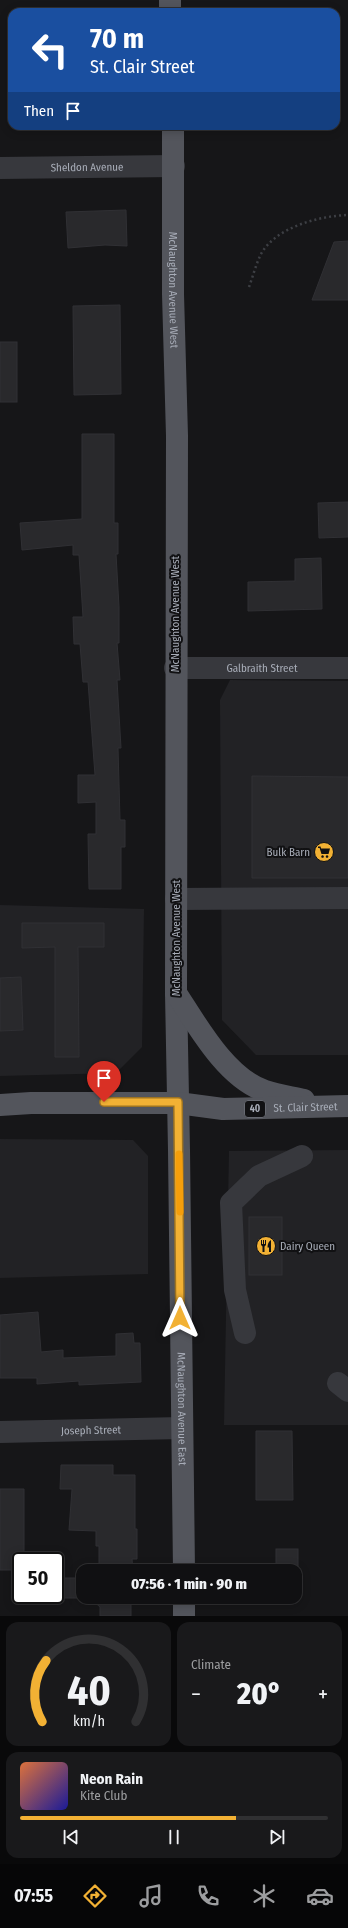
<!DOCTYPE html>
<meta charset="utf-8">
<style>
body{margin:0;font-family:"Fira Sans Condensed",sans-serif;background:#19191b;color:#f1f3f6;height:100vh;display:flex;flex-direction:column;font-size:15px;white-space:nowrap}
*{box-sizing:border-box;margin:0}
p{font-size:13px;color:#9c9d9f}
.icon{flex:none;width:22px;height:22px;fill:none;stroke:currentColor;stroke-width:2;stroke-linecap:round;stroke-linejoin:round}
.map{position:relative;height:1616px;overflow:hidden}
.side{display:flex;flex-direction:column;gap:6px;padding:6px;background:#09090a;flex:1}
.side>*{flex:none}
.top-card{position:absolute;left:8px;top:8px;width:332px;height:122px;border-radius:12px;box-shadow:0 2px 10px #0003,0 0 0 1px #303032;background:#1a4fa0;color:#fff;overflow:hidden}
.speed{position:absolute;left:12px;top:1552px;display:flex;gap:8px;font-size:20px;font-weight:700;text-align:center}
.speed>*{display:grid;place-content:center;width:52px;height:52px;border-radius:50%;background:#101012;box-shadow:0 2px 10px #0003,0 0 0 1px #303032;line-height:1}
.speed .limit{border:2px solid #111;border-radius:6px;background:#fff;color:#111}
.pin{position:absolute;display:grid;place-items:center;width:34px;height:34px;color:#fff;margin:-41px -17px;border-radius:50% 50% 50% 0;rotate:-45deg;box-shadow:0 0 4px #0007}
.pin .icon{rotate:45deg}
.me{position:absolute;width:44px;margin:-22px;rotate:0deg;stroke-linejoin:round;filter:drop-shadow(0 0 3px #0008)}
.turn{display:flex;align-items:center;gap:14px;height:84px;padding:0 16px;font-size:18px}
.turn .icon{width:52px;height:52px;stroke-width:2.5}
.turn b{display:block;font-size:28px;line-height:34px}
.then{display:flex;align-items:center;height:38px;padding:0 16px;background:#0003;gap:8px;font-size:15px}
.big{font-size:30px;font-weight:800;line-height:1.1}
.side .card{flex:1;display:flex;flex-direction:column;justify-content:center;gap:6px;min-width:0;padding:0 14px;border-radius:12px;background:#19191b}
.side .dial{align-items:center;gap:0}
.dial svg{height:104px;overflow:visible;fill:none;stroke:#303032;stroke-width:7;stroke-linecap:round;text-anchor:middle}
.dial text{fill:#f1f3f6;stroke:none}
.song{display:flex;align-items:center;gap:12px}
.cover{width:48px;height:48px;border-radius:6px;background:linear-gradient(135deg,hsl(20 70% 55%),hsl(240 70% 35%))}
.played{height:4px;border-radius:2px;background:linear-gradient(90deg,#f2b134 70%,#303032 70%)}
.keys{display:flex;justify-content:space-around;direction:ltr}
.heat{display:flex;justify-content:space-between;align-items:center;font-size:22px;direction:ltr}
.side .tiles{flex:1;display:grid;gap:6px;grid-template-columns:1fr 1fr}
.card:last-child{grid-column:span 2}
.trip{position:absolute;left:76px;top:1564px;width:226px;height:40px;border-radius:12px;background:#101012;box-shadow:0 2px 10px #0003,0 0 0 1px #303032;font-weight:800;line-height:40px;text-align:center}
.menu{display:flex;height:64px;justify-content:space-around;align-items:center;background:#060607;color:#9c9d9f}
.menu .icon{width:28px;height:28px}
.menu .active{color:#f2b134}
.menu b{font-size:18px;color:#f1f3f6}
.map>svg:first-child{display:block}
.built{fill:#222225}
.building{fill:#29292c;stroke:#303034}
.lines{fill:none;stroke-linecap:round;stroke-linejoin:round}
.path{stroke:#3d3f44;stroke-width:2.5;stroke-dasharray:2 3;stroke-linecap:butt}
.minor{stroke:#37383d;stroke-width:22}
.major{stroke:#53555c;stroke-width:22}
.route-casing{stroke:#9d7322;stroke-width:10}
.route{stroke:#f2b134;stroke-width:7}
.slow{stroke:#f59e0b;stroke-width:7}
.labels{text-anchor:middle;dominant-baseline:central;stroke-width:4;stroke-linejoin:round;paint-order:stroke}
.shield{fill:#111113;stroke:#7b7e86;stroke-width:1}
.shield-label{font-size:10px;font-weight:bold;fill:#a8adb8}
.street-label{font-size:11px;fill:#a8adb8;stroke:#111113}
.poi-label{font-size:11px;fill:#a8adb8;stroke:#111113;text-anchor:end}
</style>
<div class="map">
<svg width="348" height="1616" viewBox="0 0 348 1616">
<rect width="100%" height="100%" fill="#161618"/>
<!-- built -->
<g class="built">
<path d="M230 680 348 681V1055H256L222 1020 220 700Z"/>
<path d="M0 905 144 909 142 1047 116 1073 0 1076Z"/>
<path d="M0 1139 133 1140 148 1156V1274L0 1278Z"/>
<path d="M348 1150V1425H224L229 1151Z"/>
</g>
<!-- building -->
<g class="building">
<path d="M126 210 127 246 105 245 68 248 66 212Z"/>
<path d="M348 241V300H312L334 242Z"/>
<path d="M120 305 121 394 74 395 73 306Z"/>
<rect x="0" y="342" width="17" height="60"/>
<path d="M82 434H114V523H118V554H116L119 607V643H117L120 680H117L121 748H118L120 820H125V847H121V889H89L88 834H96V802L78 803V775H95L88 682H83L80 644H74L73 617H83L79 555H73V545L22 550 20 523 82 519Z"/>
<path d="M348 502V537L319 538 318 503Z"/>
<path d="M321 558 322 609 248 611V582L295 581V559Z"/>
<path d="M252 776 348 777V878H252Z"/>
<path d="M22 923H104V947H78L79 1057H55V947L22 948Z"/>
<path d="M21 977 23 1030 0 1031V978Z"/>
<rect x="249" y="1217" width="33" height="58"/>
<path d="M38 1312 41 1352 63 1350V1358L116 1356V1334L133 1333 134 1343H140L141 1382 79 1385V1381L37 1384V1378H0V1315Z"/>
<path d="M256 1431H292L293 1500H256Z"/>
<path d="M61 1465H113V1475H135V1529H137V1559H132L133 1571H99V1546H96V1531L69 1530 72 1489H60Z"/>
<path d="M0 1489H24V1561H21V1570H0Z"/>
<rect x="276" y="1549" width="22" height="22"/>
<path d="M64 1578H83V1597H131V1616H100V1607L90 1598H64Z"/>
</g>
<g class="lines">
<!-- path -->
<path class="path" d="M249 287C253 276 256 264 261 254 276 227 319 216 348 215"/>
<!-- minor -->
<g class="minor">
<path id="s1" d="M0 168 174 166"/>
<path id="s2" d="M175 668H348"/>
<path d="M176 899 348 898"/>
<path d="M245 1333 235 1290 231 1203 259 1176 302 1156"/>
<path d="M338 1383 348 1391"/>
<path id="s3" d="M0 1432 181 1428"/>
</g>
<!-- major -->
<g class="major">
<path d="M170 0V12"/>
<path id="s4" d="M173 126V294L177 436 176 993 179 1150 184 1571"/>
<path d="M176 993C197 1025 226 1078 265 1091 277 1095 291 1097 304 1100"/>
<path id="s5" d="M0 1105 31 1103H178L223 1109 348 1106"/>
<path d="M184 1597V1616"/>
</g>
</g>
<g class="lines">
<!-- route casing -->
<g class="route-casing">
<path id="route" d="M104 1102H178L180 1318"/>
</g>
<!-- route -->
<use href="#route" class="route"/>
<!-- slow -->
<path class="slow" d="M179 1154 180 1212"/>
</g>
<!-- icons -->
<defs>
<g id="supermarket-disc" transform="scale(1)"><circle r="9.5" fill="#f2b134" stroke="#111113"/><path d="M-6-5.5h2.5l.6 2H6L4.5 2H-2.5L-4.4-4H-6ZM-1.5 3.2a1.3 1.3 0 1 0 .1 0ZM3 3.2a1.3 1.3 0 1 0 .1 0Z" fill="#111"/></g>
<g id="restaurant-disc" transform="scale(1)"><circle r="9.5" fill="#f2b134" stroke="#111113"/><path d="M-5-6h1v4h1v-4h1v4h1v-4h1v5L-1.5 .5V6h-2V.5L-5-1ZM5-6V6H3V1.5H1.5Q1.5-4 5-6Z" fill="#111"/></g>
</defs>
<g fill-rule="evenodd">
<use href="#supermarket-disc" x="324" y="852"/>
<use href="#restaurant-disc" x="266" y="1246"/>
</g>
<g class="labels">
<!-- shield labels -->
<rect class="shield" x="245" y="1101" width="20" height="16" rx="3"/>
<g class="shield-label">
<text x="255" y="1109">40</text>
</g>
<!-- street labels -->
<g class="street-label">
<text stroke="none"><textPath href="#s1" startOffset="87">Sheldon Avenue</textPath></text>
<text stroke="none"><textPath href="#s4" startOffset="164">McNaughton Avenue West</textPath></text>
<text transform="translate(175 614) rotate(-90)">McNaughton Avenue West</text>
<text stroke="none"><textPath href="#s2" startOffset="87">Galbraith Street</textPath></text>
<text transform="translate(176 938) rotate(-90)">McNaughton Avenue West</text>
<text stroke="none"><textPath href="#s5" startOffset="306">St. Clair Street</textPath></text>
<text stroke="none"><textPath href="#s4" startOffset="1283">McNaughton Avenue East</textPath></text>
<text stroke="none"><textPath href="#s3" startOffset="91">Joseph Street</textPath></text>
</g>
<!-- poi labels -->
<g class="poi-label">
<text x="310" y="852">Bulk Barn</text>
<text x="280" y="1246" text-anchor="start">Dairy Queen</text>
</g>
</g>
</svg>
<div class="speed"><div class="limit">50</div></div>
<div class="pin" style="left:104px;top:1102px;background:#d93025"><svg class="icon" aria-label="arrive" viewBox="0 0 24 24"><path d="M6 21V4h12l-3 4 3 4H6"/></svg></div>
<svg class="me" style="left:180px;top:1318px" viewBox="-20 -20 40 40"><path d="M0-17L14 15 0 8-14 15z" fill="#f2b134" stroke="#fff" stroke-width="4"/></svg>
<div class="trip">07:56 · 1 min · 90 m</div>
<div class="top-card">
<div class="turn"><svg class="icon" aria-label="left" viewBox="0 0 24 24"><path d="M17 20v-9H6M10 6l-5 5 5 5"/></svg><div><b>70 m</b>St. Clair Street</div></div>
<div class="then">Then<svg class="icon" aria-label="arrive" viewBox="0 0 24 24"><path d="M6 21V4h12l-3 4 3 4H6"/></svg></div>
</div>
</div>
<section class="side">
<div class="tiles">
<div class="card dial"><svg viewBox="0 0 100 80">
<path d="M14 69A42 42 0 1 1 86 69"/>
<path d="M14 69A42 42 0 0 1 17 22" stroke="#f2b134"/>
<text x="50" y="56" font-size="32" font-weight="700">40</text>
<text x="50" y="72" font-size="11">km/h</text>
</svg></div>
<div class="card"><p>Climate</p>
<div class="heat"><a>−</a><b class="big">20°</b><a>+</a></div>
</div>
<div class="card">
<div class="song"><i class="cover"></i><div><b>Neon Rain</b><p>Kite Club</p></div></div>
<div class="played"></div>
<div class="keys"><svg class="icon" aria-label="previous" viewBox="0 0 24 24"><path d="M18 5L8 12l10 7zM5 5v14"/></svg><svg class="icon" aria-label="pause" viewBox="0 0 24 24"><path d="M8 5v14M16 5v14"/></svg><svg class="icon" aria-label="next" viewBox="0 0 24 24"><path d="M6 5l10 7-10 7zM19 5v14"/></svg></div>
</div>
</div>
</section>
<nav class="menu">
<b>07:55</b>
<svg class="icon active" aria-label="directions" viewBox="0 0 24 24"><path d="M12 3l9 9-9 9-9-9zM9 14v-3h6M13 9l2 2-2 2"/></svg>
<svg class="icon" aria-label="music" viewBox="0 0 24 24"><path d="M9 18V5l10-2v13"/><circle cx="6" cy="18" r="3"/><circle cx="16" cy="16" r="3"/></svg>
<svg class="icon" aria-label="phone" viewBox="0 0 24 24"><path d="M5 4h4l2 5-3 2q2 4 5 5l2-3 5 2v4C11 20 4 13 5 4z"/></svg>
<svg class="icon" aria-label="climate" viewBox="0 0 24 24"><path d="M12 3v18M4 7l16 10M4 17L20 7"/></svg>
<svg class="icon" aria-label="car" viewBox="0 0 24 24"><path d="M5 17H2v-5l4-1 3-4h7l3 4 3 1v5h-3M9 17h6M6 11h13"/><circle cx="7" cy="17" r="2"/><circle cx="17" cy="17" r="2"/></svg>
</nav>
